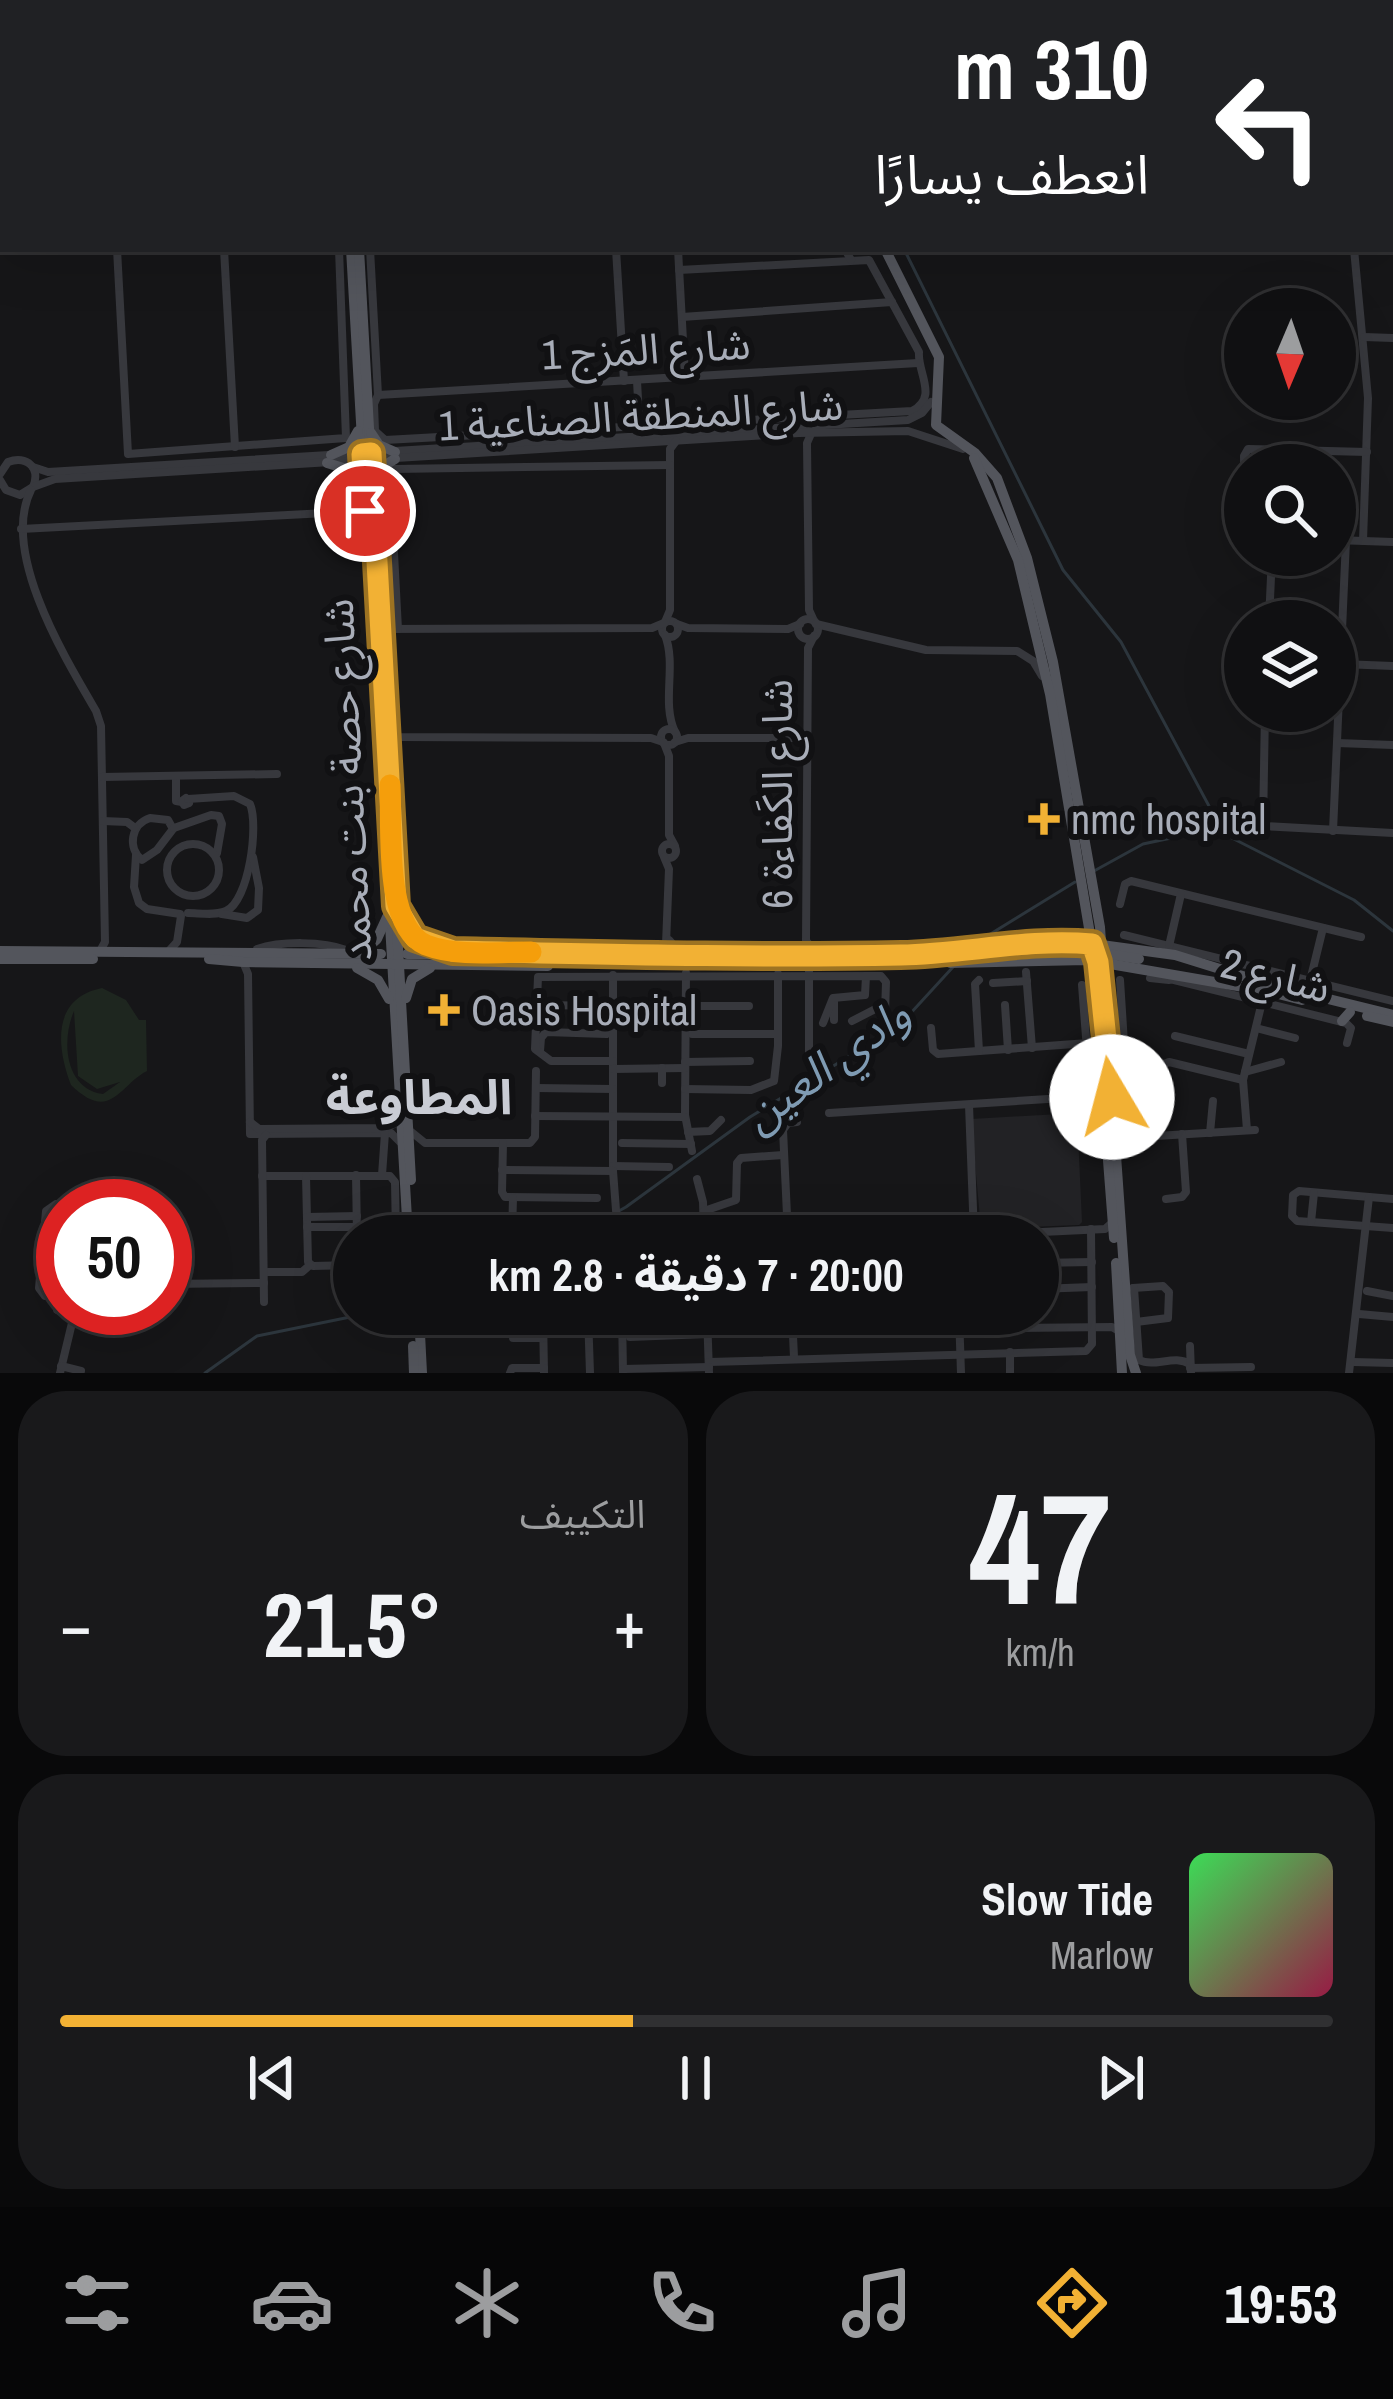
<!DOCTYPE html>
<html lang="ar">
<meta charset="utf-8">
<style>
body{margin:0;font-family:"Archivo Narrow","Noto Sans Arabic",sans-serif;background:#19191b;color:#f1f3f6;direction:rtl;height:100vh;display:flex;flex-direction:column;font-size:45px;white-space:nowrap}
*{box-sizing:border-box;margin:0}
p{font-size:39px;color:#9c9d9f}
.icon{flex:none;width:66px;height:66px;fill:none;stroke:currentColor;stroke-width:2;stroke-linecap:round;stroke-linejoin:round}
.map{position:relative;height:1373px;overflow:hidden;direction:ltr}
.details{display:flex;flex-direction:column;gap:18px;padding:18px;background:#09090a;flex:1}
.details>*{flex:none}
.hud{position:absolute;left:0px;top:0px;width:1395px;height:252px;box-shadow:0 12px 48px #0002,0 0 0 3px #303032;direction:rtl;background:#202124;color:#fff;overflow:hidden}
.needle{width:78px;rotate:182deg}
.fabs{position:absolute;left:1224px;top:288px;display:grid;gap:24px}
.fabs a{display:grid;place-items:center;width:132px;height:132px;border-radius:50%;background:#101012;box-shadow:0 12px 48px #0002,0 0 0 3px #303032;font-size:60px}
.speed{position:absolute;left:36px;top:1179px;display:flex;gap:24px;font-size:60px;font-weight:700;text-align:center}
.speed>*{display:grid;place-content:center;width:156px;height:156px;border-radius:50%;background:#101012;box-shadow:0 12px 48px #0002,0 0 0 3px #303032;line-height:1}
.speed .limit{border:18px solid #d22;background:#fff;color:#111}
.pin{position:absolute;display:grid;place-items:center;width:102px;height:102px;color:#fff;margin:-51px;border:6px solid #fff;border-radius:50%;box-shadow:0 3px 12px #0007}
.me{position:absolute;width:132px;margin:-66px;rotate:352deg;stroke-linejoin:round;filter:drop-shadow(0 0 9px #0008)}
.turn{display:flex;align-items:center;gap:42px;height:252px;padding:0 48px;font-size:54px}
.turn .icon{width:156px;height:156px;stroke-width:2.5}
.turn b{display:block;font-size:84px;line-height:102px}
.big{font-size:90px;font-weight:700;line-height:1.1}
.details .widget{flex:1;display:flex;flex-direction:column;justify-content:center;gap:18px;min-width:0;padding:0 42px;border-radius:48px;background:#19191b}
.details .dial{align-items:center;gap:0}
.dial b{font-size:156px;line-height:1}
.song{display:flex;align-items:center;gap:36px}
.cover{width:144px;height:144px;border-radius:18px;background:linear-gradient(135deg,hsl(130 70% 55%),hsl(340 70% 35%))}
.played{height:12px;border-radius:6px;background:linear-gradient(90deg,#f2b134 45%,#303032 45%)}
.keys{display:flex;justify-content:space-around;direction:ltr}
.heat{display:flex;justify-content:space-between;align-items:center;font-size:66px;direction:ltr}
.details .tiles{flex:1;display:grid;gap:18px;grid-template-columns:1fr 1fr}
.widget:last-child{grid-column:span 2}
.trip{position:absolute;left:333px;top:1215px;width:726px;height:120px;border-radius:60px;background:#101012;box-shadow:0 12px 48px #0002,0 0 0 3px #303032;font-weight:700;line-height:120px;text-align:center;direction:rtl}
.menu{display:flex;height:192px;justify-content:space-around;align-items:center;background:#060607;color:#9c9d9f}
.menu .icon{width:84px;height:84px}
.menu .on{color:#f2b134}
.menu b{font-size:54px;color:#f1f3f6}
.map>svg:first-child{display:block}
.built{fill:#222225}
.green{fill:#1e261f;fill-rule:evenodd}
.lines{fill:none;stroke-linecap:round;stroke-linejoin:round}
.stream{stroke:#2c353c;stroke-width:3}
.minor{stroke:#37383d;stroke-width:8}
.major{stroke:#53555c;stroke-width:10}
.route-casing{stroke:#9d7322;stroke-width:30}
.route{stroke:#f2b134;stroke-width:21}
.slow{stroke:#f59e0b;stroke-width:21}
.poi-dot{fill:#f2b134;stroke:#111113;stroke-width:4.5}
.labels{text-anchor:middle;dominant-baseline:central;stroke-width:12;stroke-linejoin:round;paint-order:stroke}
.street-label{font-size:42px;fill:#a8adb8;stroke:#111113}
.poi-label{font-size:42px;fill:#a8adb8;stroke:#111113;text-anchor:start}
.water-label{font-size:45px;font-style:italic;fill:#7f9bb3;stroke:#111113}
.quarter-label{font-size:48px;font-weight:bold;fill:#c9ccd4;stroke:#111113}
</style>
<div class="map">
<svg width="1393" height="1373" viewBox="0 0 1393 1373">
<rect width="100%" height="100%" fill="#161618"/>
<!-- built -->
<path class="built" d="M1077 1113 1082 1222 1079 1225 981 1229 971 1119Z"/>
<!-- green -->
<path class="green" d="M102 988 126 1000 139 1020H146L147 1071C120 1084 111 1124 71 1085 56 1046 52 998 102 988ZM74 1011 78 1076 97 1089 120 1082 103 1094C65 1089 61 1041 74 1011Z"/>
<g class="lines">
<!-- stream -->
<g class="stream">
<path d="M782 0 783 3"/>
<path d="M904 249 1063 570 1121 642 1224 834"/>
<path d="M1094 871 1143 844 1190 834H1224L1354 900 1393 931"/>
<path d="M971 946 1075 882"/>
<path d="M574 1236 626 1207 750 1117 874 1041 909 1015 953 967"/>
<path d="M205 1373 257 1336 365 1314"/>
</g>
<!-- minor -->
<g class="minor">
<path d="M210 0V3"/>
<path d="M337 0V3"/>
<path d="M345 0V3"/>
<path d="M417 0V3"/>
<path d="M509 0V3"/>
<path d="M597 0 600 3"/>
<path d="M662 0 663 3"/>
<path d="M1339 0V3"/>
<path d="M519 3 524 0"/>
<path d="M580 3 587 0"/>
<path d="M1392 28H1393"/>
<path d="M1392 39H1393"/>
<path d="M1392 197H1393"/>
<path d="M117 249 128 454 346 438 339 249"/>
<path d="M224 249 235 447"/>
<path d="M370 249 378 395 374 404 375 431 385 440 912 411C939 397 917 373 919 352L869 260 679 270"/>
<path d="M616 249 624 381"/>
<path d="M678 249 685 377"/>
<path d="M845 249 851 260"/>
<path d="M1354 249 1368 398 1363 541"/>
<path d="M682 317 892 302"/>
<path d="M1364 337 1393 338"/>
<path d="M378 395 918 363"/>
<path d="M636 426 639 417 637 381"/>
<path d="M811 434 807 443 809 610 814 621"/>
<path d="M33 467 48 472 908 420 922 413 931 402"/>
<path d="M0 474 8 462C27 455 41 468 33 487L20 495 6 490 0 480"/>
<path d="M33 487 55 479 799 433 908 431 963 449"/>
<path d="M31 490C0 552 65 658 96 711L101 726 105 942 100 951"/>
<path d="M21 529 365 511"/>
<path d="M1245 533 1244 456 1248 449 1367 452"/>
<path d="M1335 540 1393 542"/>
<circle cx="808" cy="629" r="10"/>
<circle cx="670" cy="629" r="8"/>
<path d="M1269 621 1272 555"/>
<path d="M665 622 670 610V449L676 441"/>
<path d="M677 624 688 628 788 629 800 624"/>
<path d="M816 624 926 650 1017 651 1033 661 1042 676"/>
<path d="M381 629 652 628 664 623"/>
<path d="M398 629 390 477 394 469 670 465"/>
<path d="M665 635C677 666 661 702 675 732"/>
<path d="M1341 664 1393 666"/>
<path d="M1265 711 1263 826 1393 833"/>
<circle cx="669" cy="737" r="8"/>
<path d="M387 731 398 737 651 738 663 742"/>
<path d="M675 742 688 738H801"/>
<path d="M664 743 669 756V835L675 846"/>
<path d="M1337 743 1393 745"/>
<path d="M176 776V801L182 802"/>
<path d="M102 777 277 774"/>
<path d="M186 798 189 803 184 805 182 801Z"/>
<path d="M150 818 168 820 173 829 157 850 142 860C127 848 131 824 150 818Z"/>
<path d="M103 821 127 822 135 828"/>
<path d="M174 828 211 815 219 816 222 824 217 853"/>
<path d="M1333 831 1346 540"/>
<circle cx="669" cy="851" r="7"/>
<circle cx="193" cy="870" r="26"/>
<path d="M136 855 134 887 139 903 147 909 180 914"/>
<path d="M664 857 669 869 666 944"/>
<path d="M1120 904 1125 884 1131 881 1361 937"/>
<path d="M188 913C199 913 215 916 226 911 249 901 259 825 250 804L234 796 188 799"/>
<path d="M222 914 247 918 258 910 259 888 253 857"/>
<path d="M1124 935 1393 1001"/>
<path d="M669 940 676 948 832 951"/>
<path d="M1169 946 1181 894"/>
<path d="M257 949C280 941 324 941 346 950"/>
<path d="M814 950 806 941 808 648 814 636"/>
<path d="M168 952 177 942 181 916"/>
<path d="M243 962 248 974 250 1134 391 1133 401 1143"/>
<path d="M1026 972 1032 1048"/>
<path d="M686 973 685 1115 692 1151"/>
<path d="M613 975V1171L618 1236"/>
<path d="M1120 980 1130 1138"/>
<path d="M1169 980 1150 978 1154 975 1346 1023 1351 1028 1347 1043"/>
<path d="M1310 981 1323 928"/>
<path d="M993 983 1027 981"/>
<path d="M1082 985 1089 1076"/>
<path d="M536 1005 613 1006"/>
<path d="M1005 1005 1008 1050"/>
<path d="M686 1006H749"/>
<path d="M613 1014 686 1015"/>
<path d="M834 1020V998"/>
<path d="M852 1021 885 1004"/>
<path d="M823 1023 833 998 865 995 866 976"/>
<path d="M931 1028 933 1050 938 1054 1088 1043 1098 1047"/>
<path d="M1256 1028 1295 1038"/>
<path d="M692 1034H778"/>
<path d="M1175 1036 1249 1054"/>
<path d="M540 1051 541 1038 546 1032 606 1034"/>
<path d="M979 1051 975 984 979 980"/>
<path d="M809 1056V963"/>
<path d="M613 1061H551L535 1049 538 977 881 976 886 982 885 1014"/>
<path d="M685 1062 750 1061"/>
<path d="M613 1069 685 1068"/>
<path d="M1245 1072 1281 1062"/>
<path d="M1161 1078 1164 1064 1169 1062 1243 1080"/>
<path d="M662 1083V1068"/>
<path d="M536 1088 613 1089"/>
<path d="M685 1089 751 1090 774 1081 778 1046V974"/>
<path d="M969 1105 974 1235"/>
<path d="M829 1113 1095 1096 1102 1100"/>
<path d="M535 1116 685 1117"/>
<path d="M250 1122 259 1129 386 1128 394 1124 399 1115"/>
<path d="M409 1130 425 1143H530L535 1137 536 1071"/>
<path d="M1247 1130 1243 1080 1262 1002"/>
<path d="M688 1132 710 1131 721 1120"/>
<path d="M1210 1133 1213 1101"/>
<path d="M1123 1138 1255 1130"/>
<path d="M503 1143 502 1192 505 1197 597 1198"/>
<path d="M622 1143 691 1144"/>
<path d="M613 1166 669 1167"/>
<path d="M502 1170 613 1171"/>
<path d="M356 1175 357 1236"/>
<path d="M382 1175 385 1133"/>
<path d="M262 1176H390L395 1182 396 1236"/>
<path d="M306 1176 308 1262 313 1266 354 1265"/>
<path d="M697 1179 703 1202 704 1236"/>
<path d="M1166 1199 1182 1197 1186 1192 1182 1134"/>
<path d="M1393 1199 1299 1191 1293 1195 1292 1216 1297 1221 1393 1228"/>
<path d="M704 1211 736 1200 737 1163 741 1158 783 1155"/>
<path d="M307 1217 357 1216"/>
<path d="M1311 1222 1314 1193"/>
<path d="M307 1227H357"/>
<path d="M621 1228 704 1224"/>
<path d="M512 1236 513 1198"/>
<path d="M788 1236 783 1130 788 1123 797 1122"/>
<path d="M955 1236 1105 1229 1113 1222"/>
<path d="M1038 1263 1092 1262"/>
<path d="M264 1272H302L310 1265"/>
<path d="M165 1284 264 1283"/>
<path d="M1133 1288 1163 1286 1169 1292 1168 1318 1136 1322"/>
<path d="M1134 1288 1139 1360C1155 1368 1174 1354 1190 1364"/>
<path d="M1038 1289 1092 1287"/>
<path d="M1367 1291 1393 1296"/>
<path d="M346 1296 347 1270"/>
<path d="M56 1297 57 1310 69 1316 72 1323 60 1373"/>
<path d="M63 1298 45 1296 39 1288 46 1211 56 1204 99 1206"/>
<path d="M264 1302 262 1140 266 1135"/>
<path d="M543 1314 544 1373"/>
<path d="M588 1314 590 1373"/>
<path d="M622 1314 623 1372"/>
<path d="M707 1314 709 1373"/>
<path d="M792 1314 794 1357"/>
<path d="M959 1314 961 1373"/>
<path d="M1359 1314 1393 1317"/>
<path d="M543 1326 513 1327V1338H543"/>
<path d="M793 1330 1112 1327 1119 1331"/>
<path d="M630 1337 708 1334"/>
<path d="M1190 1346 1191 1373"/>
<path d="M709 1362 1086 1351 1092 1344 1091 1229"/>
<path d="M1353 1362 1393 1363"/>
<path d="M61 1366 81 1371"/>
<path d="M1190 1368 1251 1367"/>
<path d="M623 1369 709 1367"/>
<path d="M510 1373 512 1368H544"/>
<path d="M1010 1373V1352"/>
<path d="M1349 1373 1369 1197"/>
</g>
<!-- major -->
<g class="major">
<path d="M750 0 754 3"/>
<path d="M540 3 547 0"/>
<path d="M567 3 575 0"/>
<path d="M351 249 408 1236"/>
<path d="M359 249 411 1180"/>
<path d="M885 249 939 357 936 425 975 453 997 478 1027 558 1053 662 1100 927 1130 1355 1136 1373"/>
<path d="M371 433 379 445 395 452"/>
<path d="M331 455 349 447 358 431"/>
<path d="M974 458 1018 560 1050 694 1091 940 1114 1238"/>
<path d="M327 463 350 470 361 486"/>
<path d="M374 481 382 467 395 459"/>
<path d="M401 915 415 938 444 949"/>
<path d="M1094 944 1175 955 1265 983"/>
<path d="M365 950 377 939 387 917"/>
<path d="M0 951 381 954"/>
<path d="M407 954 869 956 1085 947"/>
<path d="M1108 954 1139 959"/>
<path d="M0 959H93"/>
<path d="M209 959 243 962 548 966"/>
<path d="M543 962 764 963"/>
<path d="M807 963 956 960"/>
<path d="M950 963 1087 960 1255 989"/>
<path d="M357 968 378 980 389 999"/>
<path d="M1263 983 1393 1015"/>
<path d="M1251 987 1302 1000"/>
<path d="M406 998 412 979 430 968"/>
<path d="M1367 1016 1393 1022"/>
<path d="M1342 1021 1350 1012"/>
<path d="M1089 1147 1106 1131"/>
<path d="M1116 1263 1122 1373"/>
<path d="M419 1314 422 1373"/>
<path d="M413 1346 414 1373"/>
</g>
</g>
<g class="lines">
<!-- route casing -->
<g class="route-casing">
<path id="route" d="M365 511 362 454 371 453 396 906 415 938 453 951C602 954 751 958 901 955 965 954 1028 938 1092 944L1098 962 1112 1097"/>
</g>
<!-- route -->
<use href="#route" class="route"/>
<!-- slow -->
<path class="slow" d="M390 785C392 825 383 927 426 945 457 957 498 952 531 952"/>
</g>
<!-- markers -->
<g class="poi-dot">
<path d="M1038 801h12v12h12v12h-12v12h-12v-12h-12v-12h12z"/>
<path d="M438 992h12v12h12v12h-12v12h-12v-12h-12v-12h12z"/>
</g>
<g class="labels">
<!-- street labels -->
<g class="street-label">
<text transform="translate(646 349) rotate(-3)">شارع المَزج 1</text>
<text transform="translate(641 415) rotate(-3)">شارع المنطقة الصناعية 1</text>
<text transform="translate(347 780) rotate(-93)">شارع حصة بنت محمد</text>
<text transform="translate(777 794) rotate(-90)">شارع الكَفاءة 6</text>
<text transform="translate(1276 975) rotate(14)">شارع 2</text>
</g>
<!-- poi labels -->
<g class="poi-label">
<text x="1071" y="819">nmc hospital</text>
<text x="471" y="1010">Oasis Hospital</text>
</g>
<!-- water labels -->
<g class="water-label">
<text transform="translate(826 1064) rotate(-36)">وادي العين</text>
</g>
<!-- quarter labels -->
<g class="quarter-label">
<text x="419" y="1096">المطاوعة</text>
</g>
</g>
</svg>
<div class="fabs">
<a><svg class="needle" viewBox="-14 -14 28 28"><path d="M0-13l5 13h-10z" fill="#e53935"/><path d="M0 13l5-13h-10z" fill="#9c9d9f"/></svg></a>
<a><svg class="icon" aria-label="search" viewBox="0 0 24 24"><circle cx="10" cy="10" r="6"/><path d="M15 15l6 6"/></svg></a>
<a><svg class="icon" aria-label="layers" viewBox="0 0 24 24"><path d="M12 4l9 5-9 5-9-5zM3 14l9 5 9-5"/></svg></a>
</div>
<div class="speed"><div class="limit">50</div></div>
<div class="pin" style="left:365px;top:511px;background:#d93025"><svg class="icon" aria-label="arrive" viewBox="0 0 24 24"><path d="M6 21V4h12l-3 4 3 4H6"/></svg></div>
<svg class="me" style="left:1112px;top:1097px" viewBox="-20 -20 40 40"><circle r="19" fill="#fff"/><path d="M0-13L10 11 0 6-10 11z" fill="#f2b134"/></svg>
<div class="trip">20:00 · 7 دقيقة · 2.8 km</div>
<div class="hud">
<div class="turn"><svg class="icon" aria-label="left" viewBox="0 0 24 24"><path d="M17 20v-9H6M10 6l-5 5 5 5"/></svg><div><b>310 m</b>انعطف يسارًا</div></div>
</div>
</div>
<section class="details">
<div class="tiles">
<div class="widget dial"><b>47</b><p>km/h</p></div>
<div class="widget"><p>التكييف</p>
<div class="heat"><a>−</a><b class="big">21.5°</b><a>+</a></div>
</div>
<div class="widget">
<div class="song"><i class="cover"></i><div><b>Slow Tide</b><p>Marlow</p></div></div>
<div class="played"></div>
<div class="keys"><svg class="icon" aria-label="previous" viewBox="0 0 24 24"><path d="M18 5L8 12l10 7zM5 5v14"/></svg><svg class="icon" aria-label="pause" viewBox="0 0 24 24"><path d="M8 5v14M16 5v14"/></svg><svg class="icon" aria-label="next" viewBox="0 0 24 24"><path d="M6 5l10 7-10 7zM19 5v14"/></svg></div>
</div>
</div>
</section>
<nav class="menu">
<b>19:53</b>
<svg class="icon on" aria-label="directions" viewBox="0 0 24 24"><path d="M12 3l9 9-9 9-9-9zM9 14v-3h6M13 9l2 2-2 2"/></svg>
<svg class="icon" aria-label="music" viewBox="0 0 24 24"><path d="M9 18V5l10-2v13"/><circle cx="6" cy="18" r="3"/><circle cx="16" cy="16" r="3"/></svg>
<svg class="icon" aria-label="phone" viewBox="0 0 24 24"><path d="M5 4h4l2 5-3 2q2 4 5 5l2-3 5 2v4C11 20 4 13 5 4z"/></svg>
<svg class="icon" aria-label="climate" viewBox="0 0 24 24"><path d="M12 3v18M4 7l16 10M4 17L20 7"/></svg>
<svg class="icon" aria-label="car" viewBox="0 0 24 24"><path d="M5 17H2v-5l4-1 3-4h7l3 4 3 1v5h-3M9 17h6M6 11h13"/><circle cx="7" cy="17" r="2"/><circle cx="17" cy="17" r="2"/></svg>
<svg class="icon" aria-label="filters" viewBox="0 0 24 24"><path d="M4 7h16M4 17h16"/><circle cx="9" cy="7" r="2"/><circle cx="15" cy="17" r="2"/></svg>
</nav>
